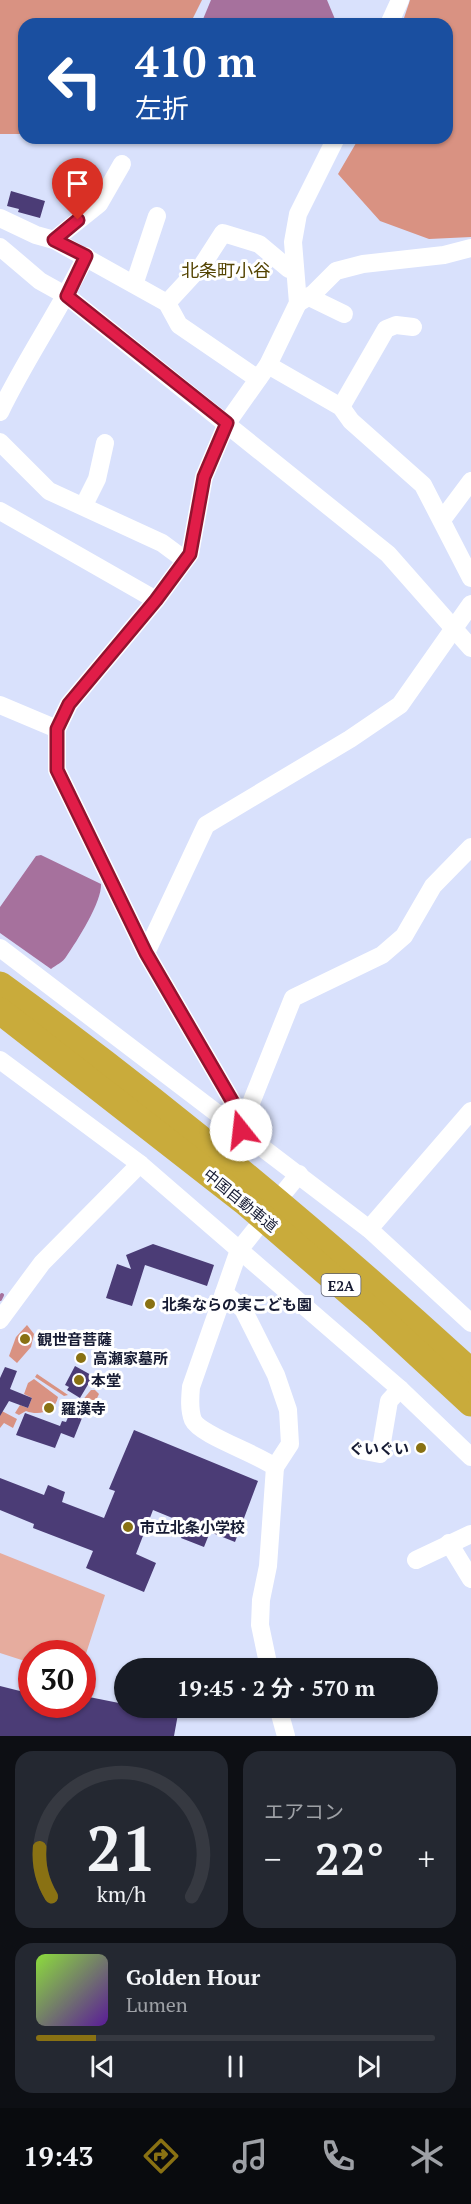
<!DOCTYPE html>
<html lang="ja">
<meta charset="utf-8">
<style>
body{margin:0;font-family:"PT Serif","Noto Sans JP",serif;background:#242831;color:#f1f3f6;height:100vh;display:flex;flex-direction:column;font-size:22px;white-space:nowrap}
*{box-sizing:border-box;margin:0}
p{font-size:20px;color:#9ea1a6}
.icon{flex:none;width:33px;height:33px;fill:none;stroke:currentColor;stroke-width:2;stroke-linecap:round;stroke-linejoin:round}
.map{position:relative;height:1736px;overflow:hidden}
.details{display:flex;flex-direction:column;gap:15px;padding:15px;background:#0d0f14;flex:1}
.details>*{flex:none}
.banner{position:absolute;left:18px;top:18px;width:435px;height:126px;border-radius:18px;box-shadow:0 2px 4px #0004;background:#1a4fa0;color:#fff;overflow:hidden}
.speed{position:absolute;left:18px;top:1640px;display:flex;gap:12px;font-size:30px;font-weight:700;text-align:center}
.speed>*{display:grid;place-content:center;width:78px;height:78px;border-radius:50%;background:#171b24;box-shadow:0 2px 4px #0004;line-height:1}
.speed .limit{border:9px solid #d22;background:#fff;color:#111}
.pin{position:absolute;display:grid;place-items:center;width:51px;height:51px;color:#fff;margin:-62px -26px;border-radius:50% 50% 50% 0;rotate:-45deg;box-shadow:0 0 6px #0007}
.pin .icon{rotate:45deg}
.me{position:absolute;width:66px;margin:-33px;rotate:344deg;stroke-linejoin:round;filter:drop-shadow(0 0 4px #0008)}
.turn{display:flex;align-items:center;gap:21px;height:126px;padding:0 18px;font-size:27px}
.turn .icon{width:78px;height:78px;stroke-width:2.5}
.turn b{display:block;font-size:42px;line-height:51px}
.big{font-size:45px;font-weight:700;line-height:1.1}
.details .card{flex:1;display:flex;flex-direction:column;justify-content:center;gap:9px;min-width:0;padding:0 21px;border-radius:18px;background:#242831}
.details .dial{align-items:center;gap:0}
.dial svg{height:156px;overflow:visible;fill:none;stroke:#363941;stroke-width:7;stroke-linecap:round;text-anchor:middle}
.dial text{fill:#f1f3f6;stroke:none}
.song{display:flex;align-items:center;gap:18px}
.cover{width:72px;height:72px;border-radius:9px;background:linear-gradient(135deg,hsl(90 70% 55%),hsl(270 70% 35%))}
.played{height:6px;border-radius:3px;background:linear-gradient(90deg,#897113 15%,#363941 15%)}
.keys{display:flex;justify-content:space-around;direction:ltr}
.heat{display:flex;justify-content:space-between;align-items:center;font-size:33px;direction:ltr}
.details .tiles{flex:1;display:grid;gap:15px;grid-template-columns:1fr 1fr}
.card:last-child{grid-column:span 2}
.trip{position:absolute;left:114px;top:1658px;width:324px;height:60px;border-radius:30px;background:#171b24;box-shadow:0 2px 4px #0004;font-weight:700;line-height:60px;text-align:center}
.menu{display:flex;height:96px;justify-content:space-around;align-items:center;background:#090b0e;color:#9ea1a6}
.menu .icon{width:42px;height:42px}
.menu .selected{color:#897113}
.menu b{font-size:27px;color:#f1f3f6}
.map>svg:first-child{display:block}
.green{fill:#e6ac9e}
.forest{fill:#d99282}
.water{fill:#a6719d}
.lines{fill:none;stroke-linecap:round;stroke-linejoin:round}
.stream{stroke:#a6719d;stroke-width:4}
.building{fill:#4b3c76}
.minor{stroke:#fff;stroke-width:18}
.highway{stroke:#c9ab3b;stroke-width:27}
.route-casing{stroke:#92132f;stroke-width:15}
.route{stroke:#e11d48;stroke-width:10}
.poi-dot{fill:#897113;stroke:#fff;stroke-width:2}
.labels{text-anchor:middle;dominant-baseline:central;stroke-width:6;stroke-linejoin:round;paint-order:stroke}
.shield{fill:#fff;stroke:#5c5f70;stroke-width:1.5}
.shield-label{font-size:14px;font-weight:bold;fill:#161b33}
.street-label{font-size:15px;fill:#161b33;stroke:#fff}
.poi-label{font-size:15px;font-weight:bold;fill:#161b33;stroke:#fff;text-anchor:start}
.quarter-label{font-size:18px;fill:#534300;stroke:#fff}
</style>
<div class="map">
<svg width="471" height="1736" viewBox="0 0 471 1736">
<rect width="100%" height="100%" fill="#d9e1fc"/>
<!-- green -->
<path class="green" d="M0 1553 105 1595 83 1663 82 1653H32L31 1663 0 1653Z"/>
<!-- forest -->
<g class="forest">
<path d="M0 0H202L190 24H24V134H0Z"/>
<path d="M410 0H471V237L429 239 380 221 338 174 359 138H447V24H402Z"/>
<path d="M27 1325 34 1334 31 1347 17 1363 9 1356 16 1337Z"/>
<path d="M37 1374 68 1395 64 1396 35 1377Z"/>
<path d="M34 1379 58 1397C55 1412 39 1416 26 1411L19 1415 15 1413 20 1405 28 1408 32 1398 24 1394 28 1383Z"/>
<path d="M91 1390H95L99 1394 89 1415 76 1408Z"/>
<path d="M0 1410 17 1419 13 1428 4 1423 0 1428Z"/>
</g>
<!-- water -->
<g class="water">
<path d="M211 0H327L337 24H201Z"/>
<path d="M41 855 101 884C102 902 77 941 66 957 63 962 56 965 51 969L0 933V907L36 856Z"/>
</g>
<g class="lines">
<!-- stream -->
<path class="stream" d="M0 1299 2 1295"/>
</g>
<!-- building -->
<g class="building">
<path d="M11 191 45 201 40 218 18 212 19 209 7 206Z"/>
<path d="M153 1244 214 1265 207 1286 145 1265 132 1306 106 1298 117 1264 131 1269 126 1255Z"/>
<path d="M75 1366 93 1376 80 1398 67 1390 69 1387 65 1385Z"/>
<path d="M5 1367 17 1371 10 1389 32 1398 28 1408 9 1401 0 1416V1378Z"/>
<path d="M72 1408 84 1413 74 1438 61 1433 55 1448 16 1435 25 1413 60 1426 62 1421 66 1422Z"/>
<path d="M134 1430 258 1481 235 1542 210 1532 204 1547 181 1538 187 1524 153 1510 136 1554 156 1563 144 1592 86 1568 93 1551 33 1528 34 1524 0 1510V1478L44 1495 48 1485 65 1492 62 1502 104 1518 115 1491 109 1489Z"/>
<path d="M0 1686 32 1694V1704H82L84 1696 124 1704V1707L178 1714 174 1736H0Z"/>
</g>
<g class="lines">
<!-- minor -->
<g class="minor">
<path d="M389 24 400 0"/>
<path d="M0 218 36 235 54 240 167 303 179 325 258 379"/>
<path d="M54 240 99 204 122 164"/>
<path d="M0 247 40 281 67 296 388 554 471 648"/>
<path d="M135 282 157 216"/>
<path d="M309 297 344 314"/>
<path d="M167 303 203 264 223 233 259 244 289 269 294 268"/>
<path d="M298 303 313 294 336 271 363 264 444 255 471 248"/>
<path d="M268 365 341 407 351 421 423 485 471 578"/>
<path d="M341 407 386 329 396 325 413 327"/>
<path d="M0 412C26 358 60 310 86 256"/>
<path d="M0 442 49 491 162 543 185 560"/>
<path d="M84 505 97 479 105 443"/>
<path d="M0 511 156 600"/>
<path d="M442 520 471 481"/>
<path d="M0 705 57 729"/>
<path d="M0 948 369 1229 471 1323"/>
<path d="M146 953 206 825 350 739 400 705 471 604"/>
<path d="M0 1060 140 1164 400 1389 471 1457"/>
<path d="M242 1118 251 1103 293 998 382 955 404 936 433 886 471 847"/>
<path d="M241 1130 242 1118 146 953 57 770V729L69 704 156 600 190 554 204 477 227 423 268 365 298 303 293 242 298 214 336 138"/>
<path d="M286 1190 299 1174"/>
<path d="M369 1229 471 1111"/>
<path d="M255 1230 239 1250 191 1387C190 1398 189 1410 193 1420 200 1435 256 1453 275 1467L268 1566 261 1600 260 1625 269 1668"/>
<path d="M224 1293 243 1309 276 1375 288 1410 290 1444 275 1467"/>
<path d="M0 1320 42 1263 140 1164"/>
<path d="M359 1450 380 1454 389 1401 400 1389"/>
<path d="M449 1543 471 1579"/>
<path d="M416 1560 471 1534"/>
<path d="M278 1707 286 1736"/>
</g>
<!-- highway -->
<g class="highway">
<path d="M0 985C165 1104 321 1235 471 1372"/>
<path d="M0 1011 245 1202 377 1316 471 1403"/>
</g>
</g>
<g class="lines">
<!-- route casing -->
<g class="route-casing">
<path id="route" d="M78 220 54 240 86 256 67 296 227 423 204 477 190 554 156 600 69 704 57 729V770L146 953 242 1118 241 1130"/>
</g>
<!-- route -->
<use href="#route" class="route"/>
</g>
<!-- markers -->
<g class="poi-dot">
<circle cx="150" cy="1304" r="6"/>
<circle cx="25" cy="1339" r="6"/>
<circle cx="81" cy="1358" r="6"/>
<circle cx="79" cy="1380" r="6"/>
<circle cx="49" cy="1408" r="6"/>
<circle cx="421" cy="1448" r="6"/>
<circle cx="128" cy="1527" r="6"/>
</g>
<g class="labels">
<!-- shield labels -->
<rect class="shield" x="321.5" y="1274" width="39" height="22" rx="4.5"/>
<g class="shield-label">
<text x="341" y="1285">E2A</text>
</g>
<!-- street labels -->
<g class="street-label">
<text transform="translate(241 1200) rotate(39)">中国自動車道</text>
</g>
<!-- poi labels -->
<g class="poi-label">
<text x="162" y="1304">北条ならの実こども園</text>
<text x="37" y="1339">観世音菩薩</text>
<text x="93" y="1358">高瀬家墓所</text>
<text x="91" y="1380">本堂</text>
<text x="61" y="1408">羅漢寺</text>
<text x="409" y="1448" text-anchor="end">ぐいぐい</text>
<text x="140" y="1527">市立北条小学校</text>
</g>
<!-- quarter labels -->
<g class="quarter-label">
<text x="226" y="270">北条町小谷</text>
</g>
</g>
</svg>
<div class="speed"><div class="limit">30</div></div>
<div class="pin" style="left:78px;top:220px;background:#d93025"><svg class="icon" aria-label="arrive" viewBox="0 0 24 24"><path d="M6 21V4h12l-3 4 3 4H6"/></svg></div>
<svg class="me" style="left:241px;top:1130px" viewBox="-20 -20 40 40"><circle r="19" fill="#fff"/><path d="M0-13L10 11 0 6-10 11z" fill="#e11d48"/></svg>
<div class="trip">19:45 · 2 分 · 570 m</div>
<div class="banner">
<div class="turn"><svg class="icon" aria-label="left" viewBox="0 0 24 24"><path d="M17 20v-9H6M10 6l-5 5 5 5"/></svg><div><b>410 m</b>左折</div></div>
</div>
</div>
<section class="details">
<div class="tiles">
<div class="card dial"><svg viewBox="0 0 100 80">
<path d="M14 69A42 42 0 1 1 86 69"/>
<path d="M14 69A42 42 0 0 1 8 44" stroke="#897113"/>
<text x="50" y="56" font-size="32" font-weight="700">21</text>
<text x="50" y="72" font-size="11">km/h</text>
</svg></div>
<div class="card"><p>エアコン</p>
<div class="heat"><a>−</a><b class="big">22°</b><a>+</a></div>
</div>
<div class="card">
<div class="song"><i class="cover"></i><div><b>Golden Hour</b><p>Lumen</p></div></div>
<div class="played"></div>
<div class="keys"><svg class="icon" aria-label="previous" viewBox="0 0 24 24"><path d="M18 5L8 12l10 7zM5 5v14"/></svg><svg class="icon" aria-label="pause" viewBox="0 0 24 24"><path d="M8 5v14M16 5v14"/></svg><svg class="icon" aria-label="next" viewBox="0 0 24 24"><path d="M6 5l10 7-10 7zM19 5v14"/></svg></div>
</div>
</div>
</section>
<nav class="menu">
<b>19:43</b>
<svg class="icon selected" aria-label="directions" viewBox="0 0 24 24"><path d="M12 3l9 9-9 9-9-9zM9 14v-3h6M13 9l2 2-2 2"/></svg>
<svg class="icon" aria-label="music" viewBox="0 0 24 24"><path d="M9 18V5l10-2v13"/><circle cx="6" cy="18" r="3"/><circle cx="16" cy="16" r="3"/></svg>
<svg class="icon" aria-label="phone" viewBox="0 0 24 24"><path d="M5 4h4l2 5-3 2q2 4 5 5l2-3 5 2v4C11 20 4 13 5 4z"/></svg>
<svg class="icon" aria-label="climate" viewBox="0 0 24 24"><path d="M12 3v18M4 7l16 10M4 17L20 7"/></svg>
</nav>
